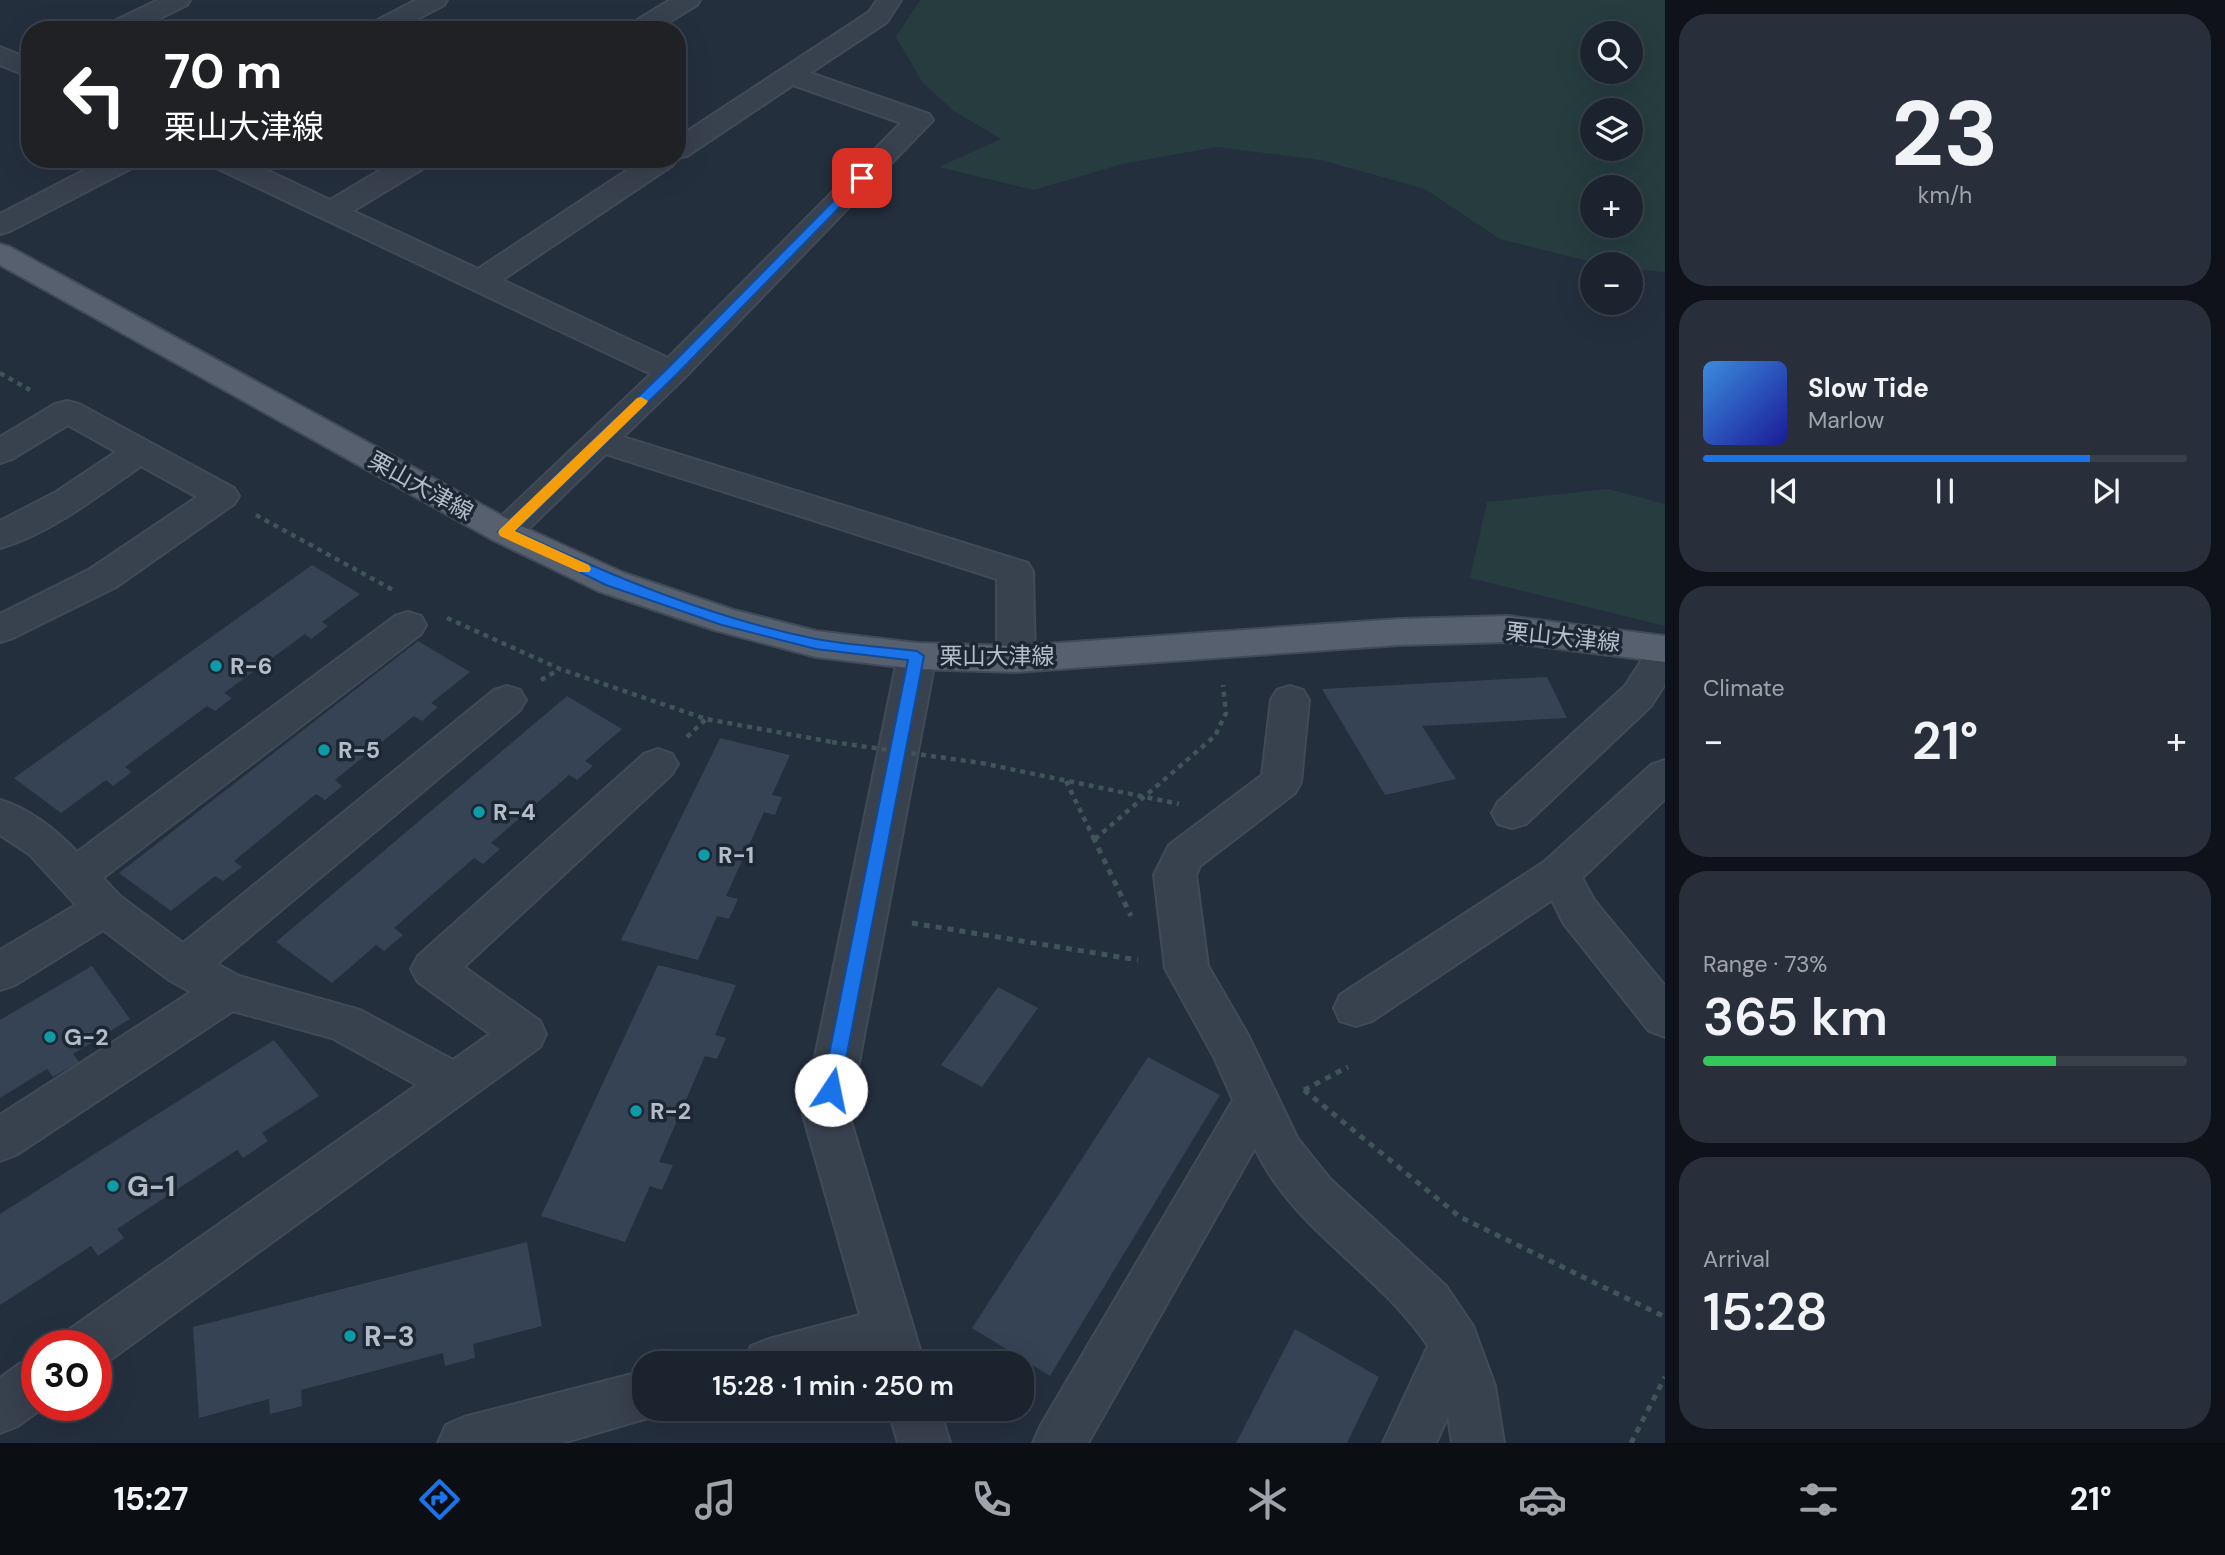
<!DOCTYPE html>
<meta charset="utf-8">
<style>
body{margin:0;font-family:"DM Sans","Noto Sans JP",sans-serif;background:#282f3a;color:#f1f3f6;height:100vh;display:flex;flex-direction:column;font-size:26px;white-space:nowrap}
*{box-sizing:border-box;margin:0}
p{font-size:23px;color:#a0a4aa}
.icon{flex:none;width:38px;height:38px;fill:none;stroke:currentColor;stroke-width:2;stroke-linecap:round;stroke-linejoin:round}
.map{position:relative;flex:1;overflow:hidden}
.drawer{display:flex;flex-direction:column;gap:14px;padding:14px;background:#0f1319;width:560px}
.drawer>*{flex:none}
.guide{position:absolute;left:21px;top:21px;width:665px;height:147px;border-radius:28px;box-shadow:0 7px 28px #0002,0 0 0 2px #39404a;background:#202124;color:#fff;overflow:hidden}
.tools{position:absolute;left:1580px;top:21px;display:grid;gap:14px}
.tools a{display:grid;place-items:center;width:63px;height:63px;border-radius:50%;background:#1b232e;box-shadow:0 7px 28px #0002,0 0 0 2px #39404a;font-size:35px}
.speed{position:absolute;left:21px;top:1330px;display:flex;gap:14px;font-size:35px;font-weight:700;text-align:center}
.speed>*{display:grid;place-content:center;width:91px;height:91px;border-radius:50%;background:#1b232e;box-shadow:0 7px 28px #0002,0 0 0 2px #39404a;line-height:1}
.speed .limit{border:10px solid #d22;background:#fff;color:#111}
.pin{position:absolute;display:grid;place-items:center;width:60px;height:60px;color:#fff;margin:-30px;border-radius:14px;box-shadow:0 4px 10px #0006}
.me{position:absolute;width:77px;margin:-38px;rotate:11deg;stroke-linejoin:round;filter:drop-shadow(0 0 5px #0008)}
.turn{display:flex;align-items:center;gap:24px;height:147px;padding:0 28px;font-size:32px}
.turn .icon{width:91px;height:91px;stroke-width:2.5}
.turn b{display:block;font-size:49px;line-height:60px}
.big{font-size:52px;font-weight:600;line-height:1.1}
.drawer .card{flex:1;display:flex;flex-direction:column;justify-content:center;gap:10px;min-width:0;padding:0 24px;border-radius:28px;background:#282f3a}
.drawer .dial{align-items:center;gap:0}
.dial b{font-size:91px;line-height:1}
.song{display:flex;align-items:center;gap:21px}
.cover{width:84px;height:84px;border-radius:10px;background:linear-gradient(135deg,hsl(210 70% 55%),hsl(240 70% 35%))}
.played{height:7px;border-radius:4px;background:linear-gradient(90deg,#1a73e8 80%,#39404a 80%)}
.keys{display:flex;justify-content:space-around;direction:ltr}
.heat{display:flex;justify-content:space-between;align-items:center;font-size:38px;direction:ltr}
.charge{height:10px;border-radius:5px;background:linear-gradient(90deg,#34c759 73%,#39404a 0)}
.trip{position:absolute;left:632px;top:1351px;width:402px;height:70px;border-radius:28px;background:#1b232e;box-shadow:0 7px 28px #0002,0 0 0 2px #39404a;font-weight:600;line-height:70px;text-align:center}
.tab-bar{display:flex;height:112px;justify-content:space-around;align-items:center;background:#0b0e12;color:#a0a4aa}
.tab-bar .icon{width:49px;height:49px}
.tab-bar .selected{color:#1a73e8}
.tab-bar b{font-size:32px;color:#f1f3f6}
main{display:flex;flex:1;min-height:0}
.map>svg:first-child{display:block}
.green{fill:#263c3f;fill-rule:evenodd}
.building{fill:#364354}
.lines{fill:none;stroke-linecap:round;stroke-linejoin:round}
.minor-casing{stroke:#414a57;stroke-width:4}
.major-casing{stroke:#414a57;stroke-width:4}
.path-far1{stroke:#3f5557;stroke-width:4.5;stroke-dasharray:5 5;stroke-linecap:butt}
.path{stroke:#3f5557;stroke-width:5;stroke-dasharray:6 6;stroke-linecap:butt}
.minor{fill:#38414e;fill-rule:evenodd}
.major{fill:#56606e;fill-rule:evenodd}
.path-bridge{stroke:#3f5557;stroke-width:4.5;stroke-dasharray:5 5;stroke-linecap:butt}
.route{fill:#1a73e8;stroke:#114b97;stroke-width:2}
.slow{fill:#f59e0b}
.culture-dot{fill:#0f9aa8;stroke:#1d2633;stroke-width:2.5}
.labels{text-anchor:middle;dominant-baseline:central;stroke-width:7;stroke-linejoin:round;paint-order:stroke}
.street-label{font-size:23px;fill:#b4bcc9;stroke:#1d2633}
.poi-label{font-size:23px;font-weight:bold;fill:#b4bcc9;stroke:#1d2633;text-anchor:start}
.near-poi-label{font-size:28px;font-weight:bold;fill:#b4bcc9;stroke:#1d2633;text-anchor:start}
</style>
<main>
<div class="map">
<svg width="1665" height="1443" viewBox="0 0 1665 1443">
<rect width="100%" height="100%" fill="#242f3e"/>
<!-- green -->
<g class="green">
<path d="M920 0H1665V272L1631 269V264H1600L1500 239 1425 189 1321 160 1216 147 1122 164 1034 190 939 167 1001 139 954 111 923 83 896 37ZM1592 33H1631V72H1592ZM1592 110H1631V149H1592ZM1592 187H1631V226H1592Z"/>
<path d="M1608 489 1665 504V626L1470 578 1487 502Z"/>
</g>
<!-- building -->
<g class="building">
<path d="M312 565 360 594 322 622 328 626 311 639 305 634 224 693 232 698 215 711 207 706 125 767 132 772 113 786 106 780 61 813 14 778Z"/>
<path d="M418 641 470 672 431 703 438 707 422 721 414 716 335 780 342 786 325 800 316 794 234 861 242 867 223 881 215 876 171 911 119 873Z"/>
<path d="M1547 677 1567 718 1422 726 1456 779 1385 795 1322 689Z"/>
<path d="M567 696 622 729 585 761 593 766 577 780 569 775 491 843 500 849 483 864 474 858 394 928 403 935 384 951 376 945 332 983 276 942Z"/>
<path d="M720 738 790 755 772 795 782 797 775 815 764 812 726 896 738 899 729 919 717 916 698 960 621 940Z"/>
<path d="M658 965 736 985 715 1035 726 1038 717 1059 705 1056 659 1162 673 1165 662 1190 650 1186 625 1242 541 1216Z"/>
<path d="M92 966 130 1019 73 1054 79 1062 53 1077 47 1069 0 1098V1020Z"/>
<path d="M998 987 1038 1008 982 1087 941 1065Z"/>
<path d="M274 1040 319 1096 262 1133 268 1141 243 1158 237 1150 117 1229 124 1238 98 1256 91 1246 0 1305V1214Z"/>
<path d="M1148 1057 1220 1095 1050 1376 972 1328Z"/>
<path d="M527 1242 542 1326 473 1344 475 1358 445 1366 443 1353 301 1390 302 1406 270 1414 269 1399 199 1418 193 1327Z"/>
<path d="M1295 1329 1379 1377 1347 1443H1236Z"/>
</g>
<g class="lines">
<!-- minor casing -->
<g class="minor-casing">
<g id="minor">
<path d="M158 0H190L187 5 136 30H103L106 25Z"/>
<path d="M416 0H447L444 5 397 30H365L368 25Z"/>
<path d="M670 0H700L697 5 656 30H626L629 25Z"/>
<path d="M877 0H901L887 22 810 73 929 114 933 120 683 379 623 437 1028 563 1033 572 1035 659 1029 668 1016 672 1003 668 997 659V579L606 454 517 540 505 544 493 540 488 532 493 524 651 374 210 165 206 159H243L330 200 399 159H433L429 165 353 211 478 269 644 159H677L673 165 502 280 668 358 901 123 793 85 687 156 677 158V138L869 12Z"/>
<path d="M0 47 30 59V77L0 65Z"/>
<path d="M106 159H142L138 165 10 231 0 234V214Z"/>
<path d="M67 401 79 404 234 488 239 496 234 504 116 587 13 638 0 642V614L90 569 197 497 141 466C101 494 48 535 0 548V521L56 492 116 452 68 425 12 459 0 463V437L55 404Z"/>
<path d="M408 612 421 616 426 625 421 634 103 878 120 896 183 943 494 690 507 686 520 690 526 700 520 710 217 964 239 976 360 1010 453 1060 490 1034 418 982 411 969 418 956 644 754 658 749 672 754 678 764 672 774 464 967 540 1021 546 1034 540 1047 106 1363 96 1367V1346H63L70 1329 417 1085 332 1038 233 1011 16 1155 0 1161V1115L191 992 169 980 103 930 15 985 0 990V950L76 905 29 854 0 835V800C30 809 56 830 77 852L395 616Z"/>
<path d="M1665 640V684L1651 706 1526 824 1512 828 1498 824 1492 813 1498 802 1625 686 1652 644Z"/>
<path d="M917 643 930 647 936 656 849 1115 924 1363H874L873 1360 861 1363H744L751 1346 769 1339 860 1315 803 1115 898 656 904 647Z"/>
<path d="M1290 686 1303 690 1309 700 1301 782 1295 793 1200 866 1196 875 1208 966 1248 1035 1298 1139 1330 1179 1446 1286 1473 1326 1495 1386 1504 1443H1452L1448 1416 1436 1443H1383L1428 1346C1380 1273 1292 1229 1255 1148L1088 1443H1033L1041 1425 1233 1100 1214 1057 1165 968 1154 875 1169 845 1262 775 1271 700 1277 690Z"/>
<path d="M1665 760V799L1582 878 1594 900 1665 986V1037L1649 1031 1564 924 1552 900 1372 1021 1356 1026 1340 1021 1334 1008 1340 995 1544 862 1651 765Z"/>
<path d="M37 1357V1405H47L18 1426 0 1433V1378L19 1364Z"/>
<path d="M644 1371V1409H664L662 1414 562 1443H438L446 1425 464 1417Z"/>
<path d="M888 1409H940L950 1443H898Z"/>
</g>
</g>
<!-- major casing -->
<g class="major-casing">
<path id="major" d="M0 244 10 247 517 524 624 573 734 610 816 631 917 643 1016 646 1399 619 1507 616 1665 636V662L1507 642 1399 645 1016 672 917 669 816 657 714 630 598 591 493 540 0 265Z"/>
</g>
<!-- path-far1 -->
<g class="path-far1">
<path d="M0 373 30 390"/>
<path d="M256 515 393 590"/>
<path d="M447 618 560 669 706 719 832 742"/>
<path d="M541 680 560 669"/>
<path d="M687 737 706 719"/>
<path d="M981 763 1179 804"/>
<path d="M1066 781 1094 839"/>
<path d="M1095 839 1215 736 1226 713 1223 685"/>
</g>
<!-- path -->
<g class="path">
<path d="M1093 837 1131 916"/>
<path d="M1094 840 1097 837"/>
<path d="M912 923 1138 960"/>
<path d="M1304 1090 1460 1217 1665 1317"/>
<path d="M1304 1090 1348 1067"/>
<path d="M1631 1443 1665 1377"/>
</g>
<!-- minor -->
<use href="#minor" class="minor"/>
<!-- major -->
<use href="#major" class="major"/>
<!-- path-bridge -->
<path class="path-bridge" d="M832 742 981 763"/>
</g>
<!-- route -->
<path class="route" d="M858 176 868 178 676 375 515 531C612 576 711 618 816 639 849 645 883 647 917 651L924 656 840 1090 838 1096 831 1098 824 1096 822 1090 908 660 816 649 722 625 606 585 498 532 667 369Z"/>
<!-- slow -->
<path class="slow" d="M641 397 648 401 646 404 515 531 589 565 591 569 589 572H579L500 536 498 532 500 529 637 398Z"/>
<!-- markers -->
<g class="culture-dot">
<circle cx="216" cy="666" r="7"/>
<circle cx="324" cy="750" r="7"/>
<circle cx="479" cy="812" r="7"/>
<circle cx="704" cy="855" r="7"/>
<circle cx="50" cy="1037" r="7"/>
<circle cx="636" cy="1111" r="7"/>
<circle cx="113" cy="1186" r="7"/>
<circle cx="350" cy="1336" r="7"/>
</g>
<g class="labels">
<!-- street labels -->
<g class="street-label">
<text transform="translate(421 486) rotate(29)">栗山大津線</text>
<text transform="translate(1563 637) rotate(6)">栗山大津線</text>
<text x="997" y="656">栗山大津線</text>
</g>
<!-- poi labels -->
<g class="poi-label">
<text x="230" y="666">R-6</text>
<text x="338" y="750">R-5</text>
<text x="493" y="812">R-4</text>
<text x="718" y="855">R-1</text>
<text x="64" y="1037">G-2</text>
<text x="650" y="1111">R-2</text>
</g>
<!-- near-poi labels -->
<g class="near-poi-label">
<text x="127" y="1186">G-1</text>
<text x="364" y="1336">R-3</text>
</g>
</g>
</svg>
<div class="tools">
<a><svg class="icon" aria-label="search" viewBox="0 0 24 24"><circle cx="10" cy="10" r="6"/><path d="M15 15l6 6"/></svg></a>
<a><svg class="icon" aria-label="layers" viewBox="0 0 24 24"><path d="M12 4l9 5-9 5-9-5zM3 14l9 5 9-5"/></svg></a>
<a>+</a>
<a>−</a>
</div>
<div class="speed"><div class="limit">30</div></div>
<div class="pin" style="left:862px;top:178px;background:#d93025"><svg class="icon" aria-label="arrive" viewBox="0 0 24 24"><path d="M6 21V4h12l-3 4 3 4H6"/></svg></div>
<svg class="me" style="left:831px;top:1090px" viewBox="-20 -20 40 40"><circle r="19" fill="#fff"/><path d="M0-13L10 11 0 6-10 11z" fill="#1a73e8"/></svg>
<div class="trip">15:28 · 1 min · 250 m</div>
<div class="guide">
<div class="turn"><svg class="icon" aria-label="left" viewBox="0 0 24 24"><path d="M17 20v-9H6M10 6l-5 5 5 5"/></svg><div><b>70 m</b>栗山大津線</div></div>
</div>
</div>
<section class="drawer">
<div class="card dial"><b>23</b><p>km/h</p></div>
<div class="card">
<div class="song"><i class="cover"></i><div><b>Slow Tide</b><p>Marlow</p></div></div>
<div class="played"></div>
<div class="keys"><svg class="icon" aria-label="previous" viewBox="0 0 24 24"><path d="M18 5L8 12l10 7zM5 5v14"/></svg><svg class="icon" aria-label="pause" viewBox="0 0 24 24"><path d="M8 5v14M16 5v14"/></svg><svg class="icon" aria-label="next" viewBox="0 0 24 24"><path d="M6 5l10 7-10 7zM19 5v14"/></svg></div>
</div>
<div class="card"><p>Climate</p>
<div class="heat"><a>−</a><b class="big">21°</b><a>+</a></div>
</div>
<div class="card"><p>Range · 73%</p><b class="big">365 km</b><div class="charge"></div></div>
<div class="card"><p>Arrival</p><b class="big">15:28</b></div>
</section>
</main>
<nav class="tab-bar">
<b>15:27</b>
<svg class="icon selected" aria-label="directions" viewBox="0 0 24 24"><path d="M12 3l9 9-9 9-9-9zM9 14v-3h6M13 9l2 2-2 2"/></svg>
<svg class="icon" aria-label="music" viewBox="0 0 24 24"><path d="M9 18V5l10-2v13"/><circle cx="6" cy="18" r="3"/><circle cx="16" cy="16" r="3"/></svg>
<svg class="icon" aria-label="phone" viewBox="0 0 24 24"><path d="M5 4h4l2 5-3 2q2 4 5 5l2-3 5 2v4C11 20 4 13 5 4z"/></svg>
<svg class="icon" aria-label="climate" viewBox="0 0 24 24"><path d="M12 3v18M4 7l16 10M4 17L20 7"/></svg>
<svg class="icon" aria-label="car" viewBox="0 0 24 24"><path d="M5 17H2v-5l4-1 3-4h7l3 4 3 1v5h-3M9 17h6M6 11h13"/><circle cx="7" cy="17" r="2"/><circle cx="17" cy="17" r="2"/></svg>
<svg class="icon" aria-label="filters" viewBox="0 0 24 24"><path d="M4 7h16M4 17h16"/><circle cx="9" cy="7" r="2"/><circle cx="15" cy="17" r="2"/></svg>
<b>21°</b>
</nav>
